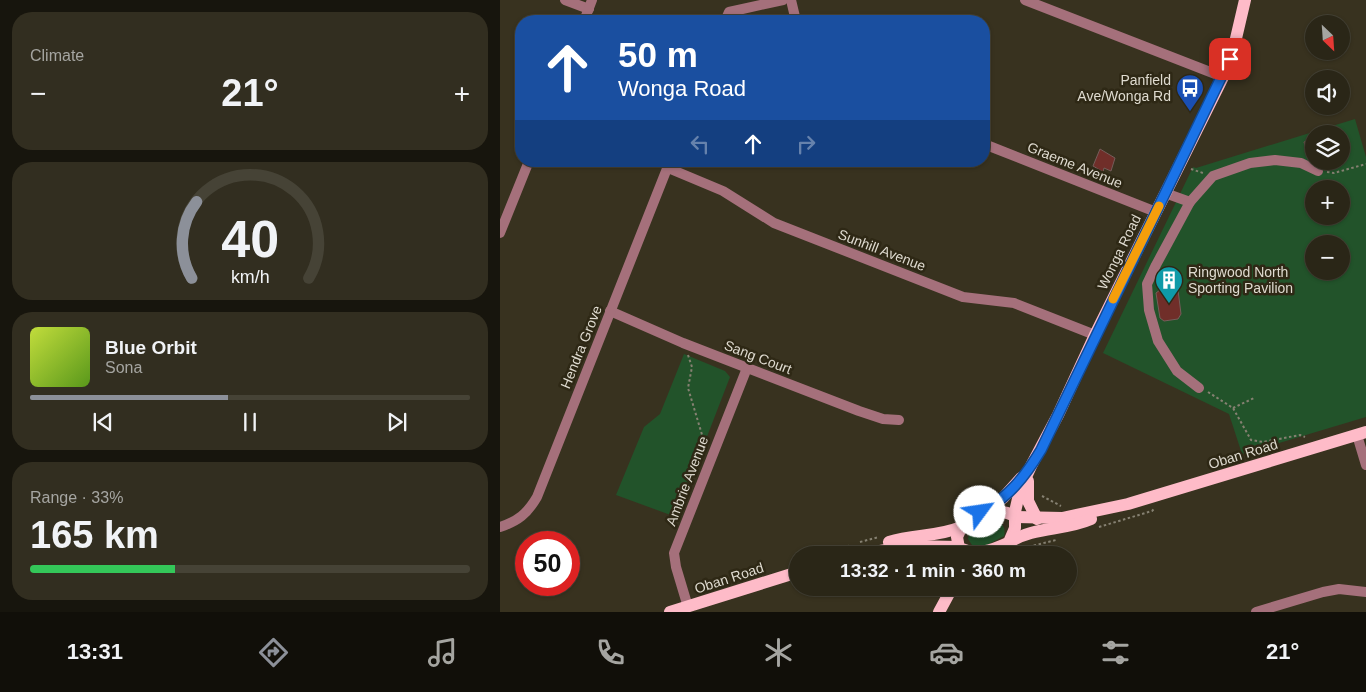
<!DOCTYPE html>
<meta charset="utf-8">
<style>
body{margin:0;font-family:Arial,sans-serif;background:#322e20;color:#f1f3f6;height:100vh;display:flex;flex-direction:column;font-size:19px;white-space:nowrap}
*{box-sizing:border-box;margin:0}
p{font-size:16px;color:#a5a5a1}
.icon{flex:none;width:28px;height:28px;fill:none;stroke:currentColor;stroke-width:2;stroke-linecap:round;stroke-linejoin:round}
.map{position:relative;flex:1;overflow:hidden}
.side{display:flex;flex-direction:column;gap:12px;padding:12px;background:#17150d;width:500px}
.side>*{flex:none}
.top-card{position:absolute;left:15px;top:15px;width:475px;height:152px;border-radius:20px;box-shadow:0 1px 4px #0004,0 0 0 1px #464336;background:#1a4fa0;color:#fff;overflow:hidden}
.needle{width:32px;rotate:155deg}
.buttons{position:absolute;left:805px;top:15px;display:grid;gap:10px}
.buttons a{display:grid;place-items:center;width:45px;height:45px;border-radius:50%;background:#2a2617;box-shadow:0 1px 4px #0004,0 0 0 1px #464336;font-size:25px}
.speed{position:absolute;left:15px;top:531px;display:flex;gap:10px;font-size:25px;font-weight:700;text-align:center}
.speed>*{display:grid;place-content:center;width:65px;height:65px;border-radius:50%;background:#2a2617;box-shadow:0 1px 4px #0004,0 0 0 1px #464336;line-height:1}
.speed .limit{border:8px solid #d22;background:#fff;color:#111}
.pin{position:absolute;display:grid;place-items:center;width:42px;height:42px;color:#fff;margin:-21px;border-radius:10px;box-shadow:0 2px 8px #0006}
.me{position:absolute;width:55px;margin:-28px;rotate:59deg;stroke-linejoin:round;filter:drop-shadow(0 0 4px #0008)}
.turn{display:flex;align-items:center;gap:18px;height:105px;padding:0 20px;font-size:22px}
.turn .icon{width:65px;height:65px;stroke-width:2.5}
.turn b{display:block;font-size:35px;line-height:42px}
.lanes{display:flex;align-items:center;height:48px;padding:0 20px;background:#0003;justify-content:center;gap:25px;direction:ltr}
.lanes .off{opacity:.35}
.big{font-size:38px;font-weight:700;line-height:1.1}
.side .widget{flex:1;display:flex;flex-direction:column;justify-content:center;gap:8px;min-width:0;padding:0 18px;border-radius:20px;background:#322e20}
.side .dial{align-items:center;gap:0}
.dial svg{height:130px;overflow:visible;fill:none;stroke:#464336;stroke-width:7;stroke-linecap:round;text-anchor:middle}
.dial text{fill:#f1f3f6;stroke:none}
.song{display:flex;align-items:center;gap:15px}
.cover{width:60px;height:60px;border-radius:8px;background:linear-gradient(135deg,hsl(70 70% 55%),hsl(90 70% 35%))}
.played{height:5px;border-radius:2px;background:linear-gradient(90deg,#8c9099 45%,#464336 45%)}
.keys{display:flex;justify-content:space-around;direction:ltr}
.heat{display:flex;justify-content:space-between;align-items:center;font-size:28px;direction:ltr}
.charge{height:8px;border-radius:4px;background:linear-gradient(90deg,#34c759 33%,#464336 0)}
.trip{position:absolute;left:289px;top:546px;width:288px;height:50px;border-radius:25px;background:#2a2617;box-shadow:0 1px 4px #0004,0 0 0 1px #464336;font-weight:700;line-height:50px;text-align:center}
.tab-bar{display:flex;height:80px;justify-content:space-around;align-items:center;background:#110f09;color:#a5a5a1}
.tab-bar .icon{width:35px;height:35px}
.tab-bar .on{color:#8c9099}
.tab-bar b{font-size:22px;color:#f1f3f6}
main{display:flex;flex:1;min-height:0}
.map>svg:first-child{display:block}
.green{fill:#22532a;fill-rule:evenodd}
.building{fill:#702e29;stroke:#755d5a}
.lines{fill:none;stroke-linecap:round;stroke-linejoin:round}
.path{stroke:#868172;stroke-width:2;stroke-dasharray:2.5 2.5;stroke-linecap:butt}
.minor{stroke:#a5707b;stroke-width:10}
.major{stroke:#febbc8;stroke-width:12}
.route-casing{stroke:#114b97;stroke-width:12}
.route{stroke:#1a73e8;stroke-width:9}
.slow{stroke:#f59e0b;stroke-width:9}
.labels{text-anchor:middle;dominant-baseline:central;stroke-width:5;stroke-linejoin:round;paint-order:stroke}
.poi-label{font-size:14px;fill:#dfdbd0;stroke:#2e2815;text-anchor:end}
.street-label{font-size:14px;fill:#dfdbd0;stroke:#2e2815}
</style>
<main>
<section class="side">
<div class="widget"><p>Climate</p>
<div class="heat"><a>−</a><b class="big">21°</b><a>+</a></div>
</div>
<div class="widget dial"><svg viewBox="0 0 100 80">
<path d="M14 69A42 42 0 1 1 86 69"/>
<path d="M14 69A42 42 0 0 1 17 22" stroke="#8c9099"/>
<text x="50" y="56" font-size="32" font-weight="700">40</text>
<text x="50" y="72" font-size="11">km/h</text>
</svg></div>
<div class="widget">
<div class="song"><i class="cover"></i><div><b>Blue Orbit</b><p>Sona</p></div></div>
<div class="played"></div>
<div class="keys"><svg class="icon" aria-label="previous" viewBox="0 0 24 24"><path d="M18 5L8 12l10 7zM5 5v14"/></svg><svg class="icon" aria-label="pause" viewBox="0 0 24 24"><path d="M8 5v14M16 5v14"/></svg><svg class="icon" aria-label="next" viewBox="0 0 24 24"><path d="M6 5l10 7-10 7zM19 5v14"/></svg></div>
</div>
<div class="widget"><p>Range · 33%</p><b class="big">165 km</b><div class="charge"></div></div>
</section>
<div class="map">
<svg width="866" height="612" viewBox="0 0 866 612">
<rect width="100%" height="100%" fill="#38321f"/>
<!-- green -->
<g class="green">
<path d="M855 119 866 157V417L742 454 729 414 603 353 693 167 696 168ZM814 134H841V161H814ZM814 189H841V216H814ZM814 244H841V271H814Z"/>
<path d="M184 354 225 371 230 377 176 517 116 495 144 427 160 414Z"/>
<path d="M488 519C498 519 507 525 504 536L487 545H472L468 539 469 533Z"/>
</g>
<!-- building -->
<g class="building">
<path d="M814 139V161L809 159 804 142Z"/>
<path d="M600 149 615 158 611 171 604 168 603 172 593 166Z"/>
<path d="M673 287 678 290 681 314 678 319 664 321 660 318 656 293 660 290Z"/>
</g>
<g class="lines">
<!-- path -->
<g class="path">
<path d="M691 169 703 173"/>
<path d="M827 172 834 173 866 164"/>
<path d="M188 355 192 367 188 388 206 448"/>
<path d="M708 392 733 408 751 440 763 442 800 435 805 437"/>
<path d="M733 408 754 398"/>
<path d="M542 496 561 506"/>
<path d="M599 527 652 511 655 508"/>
<path d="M360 542 379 537"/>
<path d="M524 548 556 540"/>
<path d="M323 555 351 545"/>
</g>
<!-- minor -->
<g class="minor">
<path d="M65 0 89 9"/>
<path d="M291 0 296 21"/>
<path d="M525 0 723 77"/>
<path d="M84 21 92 0"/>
<path d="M225 21 229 12 283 0"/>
<path d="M484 144 656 212"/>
<path d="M168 168 223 191 274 223 463 297 514 303 595 335"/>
<path d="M665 193 690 202"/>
<path d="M0 233 29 161"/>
<path d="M110 311 183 343 359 411 383 419 399 420"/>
<path d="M699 388 677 371 658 341 649 310 647 284 656 265 690 202 713 176 750 163 775 160 801 163 818 171"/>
<path d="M857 435 866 465"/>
<path d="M0 527C18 521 27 514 37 497L170 161"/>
<path d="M188 607 176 567 174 553 247 368"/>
<path d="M756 612 823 592 839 589 866 592"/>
</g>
<!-- major -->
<g class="major">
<path d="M528 481V501L537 519"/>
<path d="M482 512 503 498 521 478"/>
<path d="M514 516 520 490 531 466 558 415 595 335 723 77 734 47 745 0"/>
<path d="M515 517 562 518 628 504 866 432"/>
<path d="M389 542C413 534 438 537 461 527"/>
<path d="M508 543C491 551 476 556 459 548L457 537 462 526C477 519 499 504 515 517V528L509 542"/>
<path d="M508 543C534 526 564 531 591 519"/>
<path d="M357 555 409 546 458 547"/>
<path d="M170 612 298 572"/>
<path d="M439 612 452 588"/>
</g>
</g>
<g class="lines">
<!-- route casing -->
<g class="route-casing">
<path id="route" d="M480 512C508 499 526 475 541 450L730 59"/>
</g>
<!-- route -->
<use href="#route" class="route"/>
<!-- slow -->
<path class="slow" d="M613 299 659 206"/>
</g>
<!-- icons -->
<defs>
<g id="bus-pin" transform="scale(1.4375)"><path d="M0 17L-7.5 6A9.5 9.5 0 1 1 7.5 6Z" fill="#1a4fb4" stroke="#2e2815"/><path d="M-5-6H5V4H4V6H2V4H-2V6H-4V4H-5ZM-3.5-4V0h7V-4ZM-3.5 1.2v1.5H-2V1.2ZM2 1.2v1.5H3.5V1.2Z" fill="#fff"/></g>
<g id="building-pin" transform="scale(1.4375)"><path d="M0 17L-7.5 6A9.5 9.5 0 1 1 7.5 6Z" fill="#0f9aa8" stroke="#2e2815"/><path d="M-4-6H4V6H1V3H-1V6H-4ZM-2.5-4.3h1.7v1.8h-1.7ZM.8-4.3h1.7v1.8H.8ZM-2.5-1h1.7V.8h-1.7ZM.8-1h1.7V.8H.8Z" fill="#fff"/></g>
</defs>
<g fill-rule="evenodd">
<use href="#bus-pin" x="690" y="88"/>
<use href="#building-pin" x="669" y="280"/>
</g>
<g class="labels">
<!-- poi labels -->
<g class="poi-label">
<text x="671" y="80">Panfield<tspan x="671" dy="16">Ave/Wonga Rd</tspan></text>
<text x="688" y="272" text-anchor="start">Ringwood North<tspan x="688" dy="16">Sporting Pavilion</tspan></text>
</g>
<!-- street labels -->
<g class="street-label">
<text transform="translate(575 165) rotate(22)">Graeme Avenue</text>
<text transform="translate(382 250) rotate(21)">Sunhill Avenue</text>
<text transform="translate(619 252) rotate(-64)">Wonga Road</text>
<text transform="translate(81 347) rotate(-68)">Hendra Grove</text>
<text transform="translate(258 357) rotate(21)">Sang Court</text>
<text transform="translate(743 454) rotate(-17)">Oban Road</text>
<text transform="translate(187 481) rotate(-69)">Ambrie Avenue</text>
<text transform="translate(229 578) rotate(-18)">Oban Road</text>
</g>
</g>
</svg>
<div class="buttons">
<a><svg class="needle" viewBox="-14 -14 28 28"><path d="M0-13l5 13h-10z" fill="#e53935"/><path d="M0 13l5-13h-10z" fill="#a5a5a1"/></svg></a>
<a><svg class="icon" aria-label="sound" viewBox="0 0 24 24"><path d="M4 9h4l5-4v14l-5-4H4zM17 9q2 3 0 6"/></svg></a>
<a><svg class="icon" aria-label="layers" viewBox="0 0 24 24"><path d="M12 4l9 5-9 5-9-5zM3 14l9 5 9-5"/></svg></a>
<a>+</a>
<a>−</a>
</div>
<div class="speed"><div class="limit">50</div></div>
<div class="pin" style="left:730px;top:59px;background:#d93025"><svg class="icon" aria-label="arrive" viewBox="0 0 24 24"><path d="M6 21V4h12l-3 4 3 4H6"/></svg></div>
<svg class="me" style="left:480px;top:512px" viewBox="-20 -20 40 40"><circle r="19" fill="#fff"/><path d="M0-13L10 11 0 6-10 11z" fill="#1a73e8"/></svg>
<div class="trip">13:32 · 1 min · 360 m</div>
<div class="top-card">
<div class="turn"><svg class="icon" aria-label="ahead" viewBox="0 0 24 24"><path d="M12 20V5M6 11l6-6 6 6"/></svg><div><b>50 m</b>Wonga Road</div></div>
<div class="lanes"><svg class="icon off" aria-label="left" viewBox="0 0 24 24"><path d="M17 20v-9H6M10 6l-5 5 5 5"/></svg><svg class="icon" aria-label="ahead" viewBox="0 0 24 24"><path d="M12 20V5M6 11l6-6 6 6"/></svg><svg class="icon off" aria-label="right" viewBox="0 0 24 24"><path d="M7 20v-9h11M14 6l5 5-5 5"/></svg></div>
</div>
</div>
</main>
<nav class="tab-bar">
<b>13:31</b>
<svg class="icon on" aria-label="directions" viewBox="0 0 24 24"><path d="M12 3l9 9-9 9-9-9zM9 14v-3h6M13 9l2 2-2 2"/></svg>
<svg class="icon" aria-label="music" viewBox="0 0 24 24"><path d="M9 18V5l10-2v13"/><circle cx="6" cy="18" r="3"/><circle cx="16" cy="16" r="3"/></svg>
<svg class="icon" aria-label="phone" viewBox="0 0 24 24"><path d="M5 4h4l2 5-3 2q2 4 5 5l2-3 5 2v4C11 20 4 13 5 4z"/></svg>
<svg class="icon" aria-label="climate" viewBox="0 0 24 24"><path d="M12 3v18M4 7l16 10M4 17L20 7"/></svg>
<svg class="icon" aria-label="car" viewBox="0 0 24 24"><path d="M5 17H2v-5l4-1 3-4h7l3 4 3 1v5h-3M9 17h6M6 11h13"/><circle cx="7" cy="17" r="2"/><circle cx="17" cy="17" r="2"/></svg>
<svg class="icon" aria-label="filters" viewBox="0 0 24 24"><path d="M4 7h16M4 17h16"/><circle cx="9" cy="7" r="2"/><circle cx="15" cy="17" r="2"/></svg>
<b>21°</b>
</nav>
